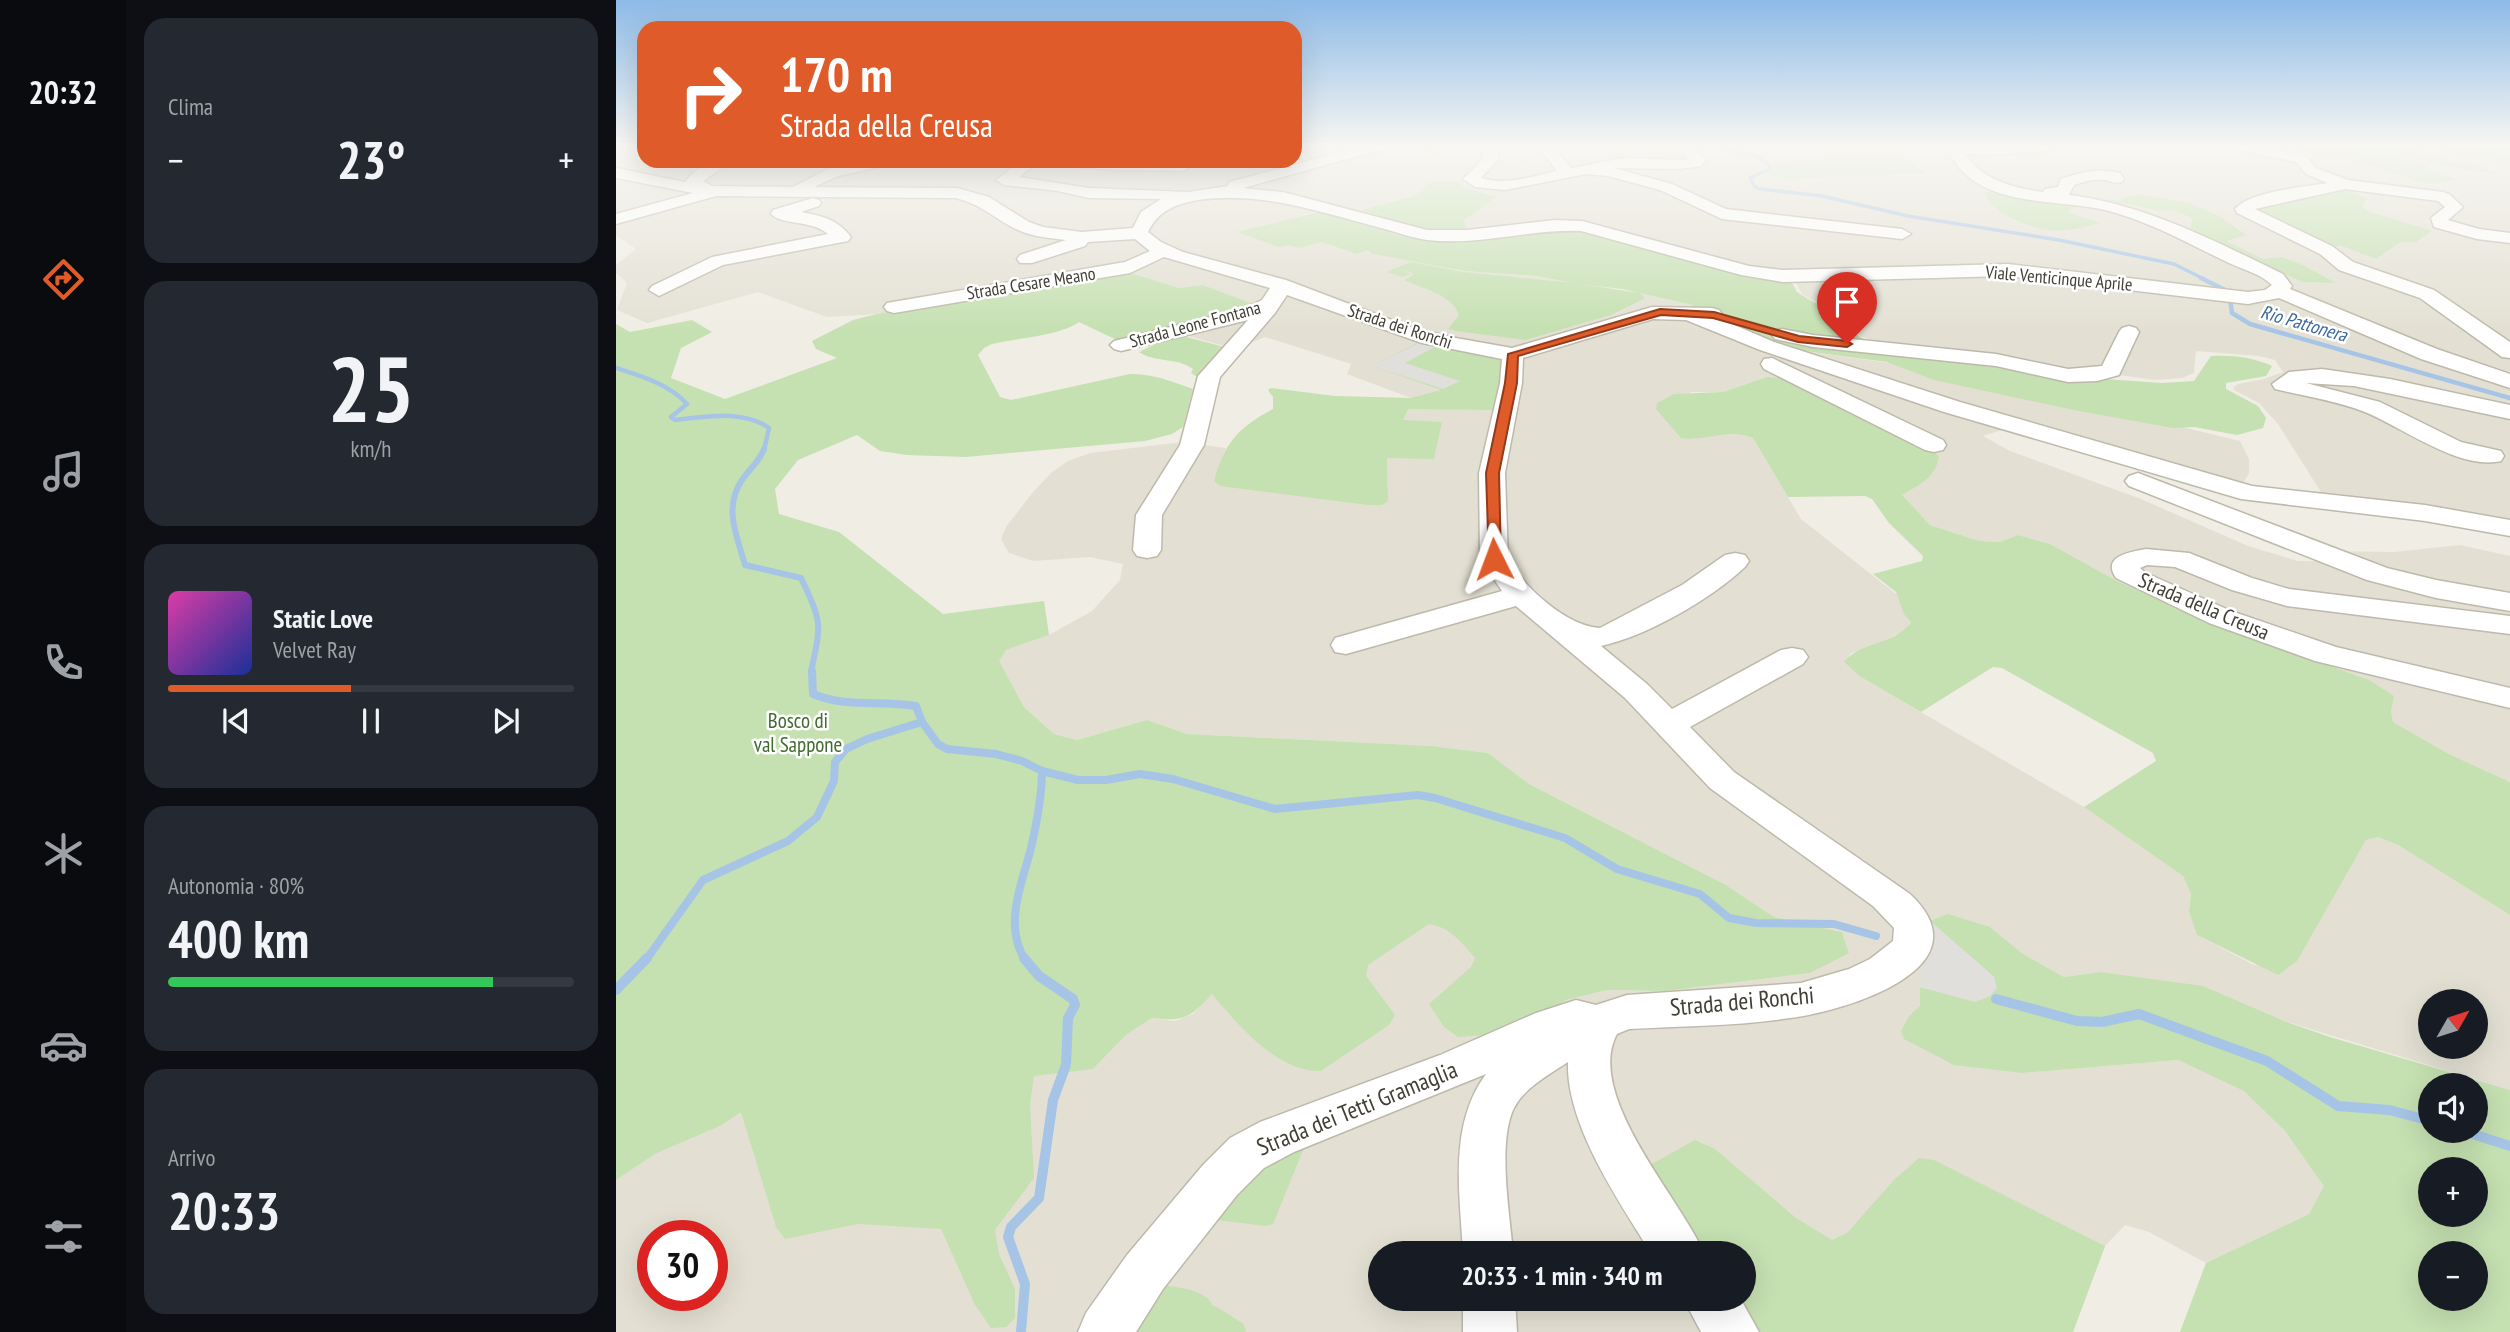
<!DOCTYPE html>
<html lang="it">
<meta charset="utf-8">
<style>
body{margin:0;font-family:"PT Sans Narrow",sans-serif;background:#242831;color:#f1f3f6;height:100vh;display:flex;flex-direction:column;font-size:26px;white-space:nowrap}
*{box-sizing:border-box;margin:0}
p{font-size:23px;color:#9ea1a6}
.icon{flex:none;width:38px;height:38px;fill:none;stroke:currentColor;stroke-width:2;stroke-linecap:round;stroke-linejoin:round}
.map{position:relative;flex:1;overflow:hidden}
.side{display:flex;flex-direction:column;gap:18px;padding:18px;background:#0d0f14;width:490px}
.side>*{flex:none}
.banner{position:absolute;left:21px;top:21px;width:665px;height:147px;border-radius:21px;box-shadow:0 7px 28px #0002;background:#e05b2a;color:#fff;overflow:hidden}
.needle{width:46px;rotate:51deg}
.fabs{position:absolute;left:1802px;top:989px;display:grid;gap:14px}
.fabs a{display:grid;place-items:center;width:70px;height:70px;border-radius:50%;background:#171b24;box-shadow:0 7px 28px #0002;font-size:35px}
.speed{position:absolute;left:21px;top:1220px;display:flex;gap:14px;font-size:35px;font-weight:700;text-align:center}
.speed>*{display:grid;place-content:center;width:91px;height:91px;border-radius:50%;background:#171b24;box-shadow:0 7px 28px #0002;line-height:1}
.speed .limit{border:10px solid #d22;background:#fff;color:#111}
.pin{position:absolute;display:grid;place-items:center;width:60px;height:60px;color:#fff;margin:-72px -30px;border-radius:50% 50% 50% 0;rotate:-45deg;box-shadow:0 0 7px #0007}
.pin .icon{rotate:45deg}
.me{position:absolute;width:77px;margin:-38px;rotate:357deg;stroke-linejoin:round;filter:drop-shadow(0 0 5px #0008)}
.turn{display:flex;align-items:center;gap:24px;height:147px;padding:0 28px;font-size:32px}
.turn .icon{width:91px;height:91px;stroke-width:2.5}
.turn b{display:block;font-size:49px;line-height:60px}
.big{font-size:52px;font-weight:700;line-height:1.1}
.side .widget{flex:1;display:flex;flex-direction:column;justify-content:center;gap:10px;min-width:0;padding:0 24px;border-radius:21px;background:#242831}
.side .dial{align-items:center;gap:0}
.dial b{font-size:91px;line-height:1}
.song{display:flex;align-items:center;gap:21px}
.cover{width:84px;height:84px;border-radius:10px;background:linear-gradient(135deg,hsl(320 70% 55%),hsl(230 70% 35%))}
.played{height:7px;border-radius:4px;background:linear-gradient(90deg,#e05b2a 45%,#363941 45%)}
.keys{display:flex;justify-content:space-around;direction:ltr}
.heat{display:flex;justify-content:space-between;align-items:center;font-size:38px;direction:ltr}
.charge{height:10px;border-radius:5px;background:linear-gradient(90deg,#34c759 80%,#363941 0)}
.trip{position:absolute;left:752px;top:1241px;width:388px;height:70px;border-radius:35px;background:#171b24;box-shadow:0 7px 28px #0002;font-weight:700;line-height:70px;text-align:center}
main{display:flex;flex:1;min-height:0}
.tab-bar{display:flex;flex-direction:column;width:126px;justify-content:space-around;align-items:center;background:#090b0e;color:#9ea1a6}
.tab-bar .icon{width:49px;height:49px}
.tab-bar .selected{color:#e05b2a}
.tab-bar b{font-size:32px;color:#f1f3f6}
.map>svg:first-child{display:block}
.residential{fill:#e3e0d3;fill-rule:evenodd}
.green{fill:#c5e0b1;fill-rule:evenodd}
.parking{fill:#e1dfdc}
.lines{fill:none;stroke-linecap:round;stroke-linejoin:round}
.stream-far4{stroke:#a6c4e6;stroke-width:3.5}
.stream-far3{stroke:#a6c4e6;stroke-width:4.5}
.stream-far2{stroke:#a6c4e6;stroke-width:6}
.stream-far1{stroke:#a6c4e6;stroke-width:8}
.stream{stroke:#a6c4e6;stroke-width:10}
.minor-casing{stroke:#bdb9ab;stroke-width:3}
.minor{fill:#fff;fill-rule:evenodd}
.route{fill:#e05b2a;stroke:#923b1b;stroke-width:2}
.labels{text-anchor:middle;dominant-baseline:central;stroke-width:5;stroke-linejoin:round;paint-order:stroke}
.far-street-label{font-size:18px;fill:#413e35;stroke:#fff}
.far-water-label{font-size:19px;font-style:italic;fill:#3b699f;stroke:#fff}
.street-label{font-size:21px;fill:#413e35;stroke:#fff}
.park-label{font-size:21px;fill:#3f6b2f;stroke:#fff}
.near-street-label{font-size:24px;fill:#413e35;stroke:#fff}
</style>
<main>
<nav class="tab-bar">
<b>20:32</b>
<svg class="icon selected" aria-label="directions" viewBox="0 0 24 24"><path d="M12 3l9 9-9 9-9-9zM9 14v-3h6M13 9l2 2-2 2"/></svg>
<svg class="icon" aria-label="music" viewBox="0 0 24 24"><path d="M9 18V5l10-2v13"/><circle cx="6" cy="18" r="3"/><circle cx="16" cy="16" r="3"/></svg>
<svg class="icon" aria-label="phone" viewBox="0 0 24 24"><path d="M5 4h4l2 5-3 2q2 4 5 5l2-3 5 2v4C11 20 4 13 5 4z"/></svg>
<svg class="icon" aria-label="climate" viewBox="0 0 24 24"><path d="M12 3v18M4 7l16 10M4 17L20 7"/></svg>
<svg class="icon" aria-label="car" viewBox="0 0 24 24"><path d="M5 17H2v-5l4-1 3-4h7l3 4 3 1v5h-3M9 17h6M6 11h13"/><circle cx="7" cy="17" r="2"/><circle cx="17" cy="17" r="2"/></svg>
<svg class="icon" aria-label="filters" viewBox="0 0 24 24"><path d="M4 7h16M4 17h16"/><circle cx="9" cy="7" r="2"/><circle cx="15" cy="17" r="2"/></svg>
</nav>
<section class="side">
<div class="widget"><p>Clima</p>
<div class="heat"><a>−</a><b class="big">23°</b><a>+</a></div>
</div>
<div class="widget dial"><b>25</b><p>km/h</p></div>
<div class="widget">
<div class="song"><i class="cover"></i><div><b>Static Love</b><p>Velvet Ray</p></div></div>
<div class="played"></div>
<div class="keys"><svg class="icon" aria-label="previous" viewBox="0 0 24 24"><path d="M18 5L8 12l10 7zM5 5v14"/></svg><svg class="icon" aria-label="pause" viewBox="0 0 24 24"><path d="M8 5v14M16 5v14"/></svg><svg class="icon" aria-label="next" viewBox="0 0 24 24"><path d="M6 5l10 7-10 7zM19 5v14"/></svg></div>
</div>
<div class="widget"><p>Autonomia · 80%</p><b class="big">400 km</b><div class="charge"></div></div>
<div class="widget"><p>Arrivo</p><b class="big">20:33</b></div>
</section>
<div class="map">
<svg width="1894" height="1332" viewBox="0 0 1894 1332">
<rect width="100%" height="100%" fill="#f0ede4"/>
<!-- residential -->
<g class="residential">
<path d="M679 147H750L693 161 610 188 704 211 687 215 714 238 753 251 756 254 849 271 921 276 1046 297 1073 304 1093 317 1181 350 1338 372 1624 441 1633 459V473L1625 487 1399 430H1386L1367 436 1394 451 1525 499 1632 546 1682 561H1699L1713 551 1778 552 1844 545 1894 556V782L1833 754 1777 722 1775 711 1753 680 1602 625 1503 582 1434 544 1402 535 1384 542 1363 541 1314 525 1288 500 1286 495 1295 489 1151 377 1107 392H1074L1076 439 1114 433 1128 434 1137 438 1185 519 1284 597 1295 621 1289 630 1256 647 1235 653 1229 663 1243 676 1468 807 1567 876 1575 894 1573 912 1581 935 1638 965 1681 960 1750 840 1762 837 1782 845 1894 915V1090L1668 1021 1484 972 1448 977 1407 954 1374 927 1304 987 1305 1006 1292 1017 1285 1031 1289 1039 1406 1073 1562 1060 1629 1091 1669 1131 1709 1186 1693 1214 1590 1263 1533 1232 1509 1225 1489 1246 1457 1332H0V1180L39 1154 104 1126 111 1063 477 1069 510 1035 536 1018 559 1021 577 1014 648 939 801 891 950 1000 991 990 1050 991 1194 973 1233 952 1226 932 1158 917 1110 885 913 784 872 753 816 746 571 734 531 720 461 740 438 734 408 707 382 661 390 650 433 635 476 611 504 580 507 564 474 557 417 561 393 553 385 539 390 527 417 492 436 472 452 461 474 453 567 442 610 448 602 470 772 501 771 458 795 398 731 374 735 364 649 337 629 345 608 346 569 335 640 305 637 304 587 285 563 288 506 270 261 314 211 317 142 292 31 323 1 310 11 283 0 273V265L20 249 0 235V155L28 157V161H679ZM1815 1001H1860V1046H1815ZM37 1236H96V1295H37ZM765 1253H1129V1298H765Z"/>
<path d="M766 147H1809L1894 163V535L1708 497 1662 424 1643 403 1618 390V387L1622 384 1648 379 1667 372 1659 360 1643 356 1580 351 1578 373 1566 378 1539 380 1264 342 1246 337 1234 328 1246 318 1236 311 1196 300 1186 294 1179 281 976 224 926 221 818 231 799 229 675 194 634 186Z"/>
</g>
<!-- green -->
<g class="green">
<path d="M1671 147 1803 148 1805 151 1789 155 1790 158 1841 180 1815 183 1800 181 1719 153 1705 156Z"/>
<path d="M1809 147H1894V163Z"/>
<path d="M1280 153 1310 173 1171 179 1147 174 1160 168 1159 163Z"/>
<path d="M1816 154 1829 156 1823 159 1866 166 1880 174 1819 165 1799 157Z"/>
<path d="M824 181 844 182V186L880 197 848 220 850 228C815 234 779 221 746 210L799 196 812 184Z"/>
<path d="M1728 188 1751 199 1746 206 1751 211 1816 231 1800 242H1784L1760 259 1726 246H1711L1636 211 1639 205Z"/>
<path d="M1369 192 1464 206 1452 210 1454 213 1484 223C1471 227 1449 232 1434 230 1414 228 1374 213 1369 192Z"/>
<path d="M1523 195 1573 203 1603 216 1630 235 1610 241 1647 259 1666 257 1687 265 1720 283 1687 282 1575 232 1576 218 1555 209 1543 211 1488 199 1506 201 1507 198Z"/>
<path d="M703 212 783 235 813 240 925 229 965 230 1175 281 1181 292 1197 302 1239 317 1230 323V327L1249 340 1474 378 1546 383 1578 381 1595 356C1617 355 1636 357 1656 366L1650 376 1610 383V389L1642 406 1650 418 1647 428 1621 435 1578 427 1557 428 1463 411 1318 380 1271 362 1181 350 1117 328 1073 304 1006 289 962 284 1024 293 1029 298 995 315 909 340 840 331 832 329 843 315C837 295 805 288 788 280L797 275 796 273 782 269 795 274 787 277 770 272 795 262 847 272 957 283 921 276 849 271 756 254 752 250 741 254 706 242 683 248 673 245 663 247 621 232Z"/>
<path d="M506 270 563 288 587 285 640 305 631 310 503 341 463 322C444 336 400 338 376 344L368 348 362 355 384 397 395 400 514 374C535 373 558 382 577 389L567 427 556 434 529 441 350 457 291 455 264 451 241 435 182 460 159 489 163 514 223 532 327 614 428 601 433 635 390 650 383 661 408 707 438 734 461 740 531 720 571 734 816 746 872 753 913 784 1110 885 1158 917 1226 932 1233 953 1194 973 1050 991 991 990 950 1000 935 1010 871 1035 842 1037 828 1027 813 1004 855 967 859 958C846 943 834 927 813 924L752 965 750 976 779 1015 773 1025 705 1071C661 1072 622 1025 596 994 574 1018 568 1022 536 1018L510 1035 477 1069 418 1076 414 1104 418 1178 379 1230 383 1254 399 1289V1318L390 1327 375 1328 359 1305 325 1229 242 1224 169 1239 160 1227 125 1112 104 1126 39 1154 0 1180V324L14 332 76 320 96 332 65 348 55 378 109 399 221 358 200 349 196 341 237 320 261 314Z"/>
<path d="M567 336 608 347 583 378 575 373 577 369C561 357 539 363 523 352L552 338Z"/>
<path d="M807 340 890 358 880 410 792 409 787 420 826 422 818 459 771 458 772 501 766 505H752L604 486 598 481C609 442 622 428 657 409V397L652 390 655 388 719 396 795 398 825 390 756 366Z"/>
<path d="M1151 377 1173 379 1302 442 1323 456C1320 478 1303 485 1286 495L1314 525 1363 541 1384 542 1402 535 1434 544 1503 582 1602 625 1753 680 1778 696 1775 711 1777 722 1833 754 1894 782V915L1782 845 1762 837 1750 840 1681 961 1662 975 1581 935 1573 912 1575 894 1567 876 1468 807 1540 761 1537 753 1386 668 1377 667 1305 712 1243 676 1228 662C1243 642 1279 645 1295 622L1288 614 1280 592 1257 574 1306 561 1307 556 1273 523 1256 499 1249 496 1172 497 1137 438C1114 427 1089 442 1065 438L1040 409 1041 403 1058 394 1107 392Z"/>
<path d="M1332 914 1374 927 1407 954 1448 977 1484 972 1587 986 1668 1021 1714 1037 1894 1090V1332H1564L1590 1263 1693 1214 1708 1186 1669 1131 1628 1091 1562 1060 1406 1073 1338 1065 1288 1039 1285 1031 1292 1017 1304 1006V987L1311 989 1378 977 1314 921ZM1815 1085H1860V1130H1815ZM1815 1169H1860V1214H1815ZM1815 1253H1860V1298H1815Z"/>
<path d="M1079 1140 1099 1149 1180 1218 1216 1240 1231 1233 1278 1180 1303 1158 1318 1160 1489 1246 1457 1332H1130L1105 1299 1129 1298V1253H1072L1025 1170Z"/>
<path d="M690 1143 657 1224 650 1226 592 1219 632 1164Z"/>
<path d="M539 1284C555 1287 590 1288 596 1305 608 1310 615 1317 627 1323L630 1332H499Z"/>
</g>
<!-- parking -->
<g class="parking">
<path d="M803 343 819 347 789 363 844 381 827 389 756 366Z"/>
<path d="M1314 921 1378 977 1381 988 1374 996 1359 1002 1304 987Z"/>
</g>
<g class="lines">
<!-- stream-far4 -->
<path class="stream-far4" d="M1096 147C1113 150 1146 151 1155 168L1134 178 1139 187 1144 189 1206 196 1292 216 1443 240 1558 264 1588 279"/>
<!-- stream-far3 -->
<g class="stream-far3">
<path d="M1585 278 1613 292 1616 313 1634 324 1894 398"/>
<path d="M0 368C25 376 53 384 71 404L55 417 59 420C89 417 127 409 153 428L148 450"/>
</g>
<!-- stream-far2 -->
<path class="stream-far2" d="M148 449C143 462 134 468 126 480 107 508 121 536 129 565L185 578C207 624 205 624 195 672"/>
<!-- stream-far1 -->
<g class="stream-far1">
<path d="M196 671 197 694C230 708 265 700 300 706L306 722 322 744 331 749 380 754 406 761 426 771 462 780H490L524 774 557 779 659 809 802 795 819 798 949 838 1001 869 1084 894 1113 918 1140 923 1218 924 1260 936"/>
<path d="M30 960 87 880 172 841 201 817 218 781 219 762 230 749 251 739 306 722"/>
<path d="M409 960C387 924 406 884 415 848 421 822 426 797 426 771"/>
</g>
<!-- stream -->
<g class="stream">
<path d="M0 990 31 958"/>
<path d="M1380 999 1461 1021 1486 1022 1523 1014 1651 1061 1722 1106 1773 1110 1815 1121"/>
<path d="M1844 1130 1894 1146"/>
<path d="M405 1332 409 1284 392 1237 395 1227 423 1198 437 1100 450 1065 452 1018 459 1005 457 999 423 976 408 958"/>
</g>
<!-- minor casing -->
<g class="minor-casing">
<g id="minor">
<path d="M744 147H766L764 150 627 188 667 192 811 230H851L939 220 966 221 1133 266 1167 270 1392 264 1632 292 1649 290 1656 285C1645 274 1626 269 1613 263 1573 244 1533 221 1489 210 1437 198 1357 209 1332 149V147H1437L1430 151 1371 155 1349 154C1367 180 1397 188 1427 192L1429 189 1442 187 1445 179C1465 172 1484 168 1504 173L1508 179 1506 182C1498 184 1495 181 1489 180 1479 178 1467 182 1458 185L1453 195C1528 204 1599 241 1667 274L1676 286 1674 289 1821 349 1894 374V388L1805 359 1663 298 1632 304 1392 276 1167 282 1125 275 965 231C914 229 862 246 811 240 796 238 780 232 765 228 704 212 646 191 582 200 559 204 542 211 532 232L545 242 567 252 670 280 794 327 834 337 896 348 1036 307 1096 308 1103 310 1106 314 1102 318 1158 342 1344 402 1636 486 1809 505 1894 520V536L1809 521 1625 499 1328 412 1144 350 1070 320 1037 319 907 358 906 383 889 473 892 559C908 587 950 626 984 628L1066 585 1109 555 1119 553 1129 555 1133 561 1129 567C1095 599 1031 636 985 646L1031 684 1056 709 1165 650 1176 648 1187 650 1192 657 1187 664 1074 727 1118 772 1294 894C1373 968 1229 1011 1174 1018 1121 1026 1066 1026 1013 1029L1001 1034C968 1095 1065 1199 1088 1253H1035C1003 1201 950 1125 952 1062 934 1074 908 1088 898 1108 881 1142 894 1215 897 1253H847C844 1193 832 1126 870 1074L678 1152 648 1168 621 1195 547 1289 520 1332H462L470 1313 511 1255 587 1165 614 1138 644 1122 824 1055 920 1013 960 1000 980 1005 1011 995 1185 983 1233 969 1254 959 1277 941 1278 928 1257 906 1094 788 1009 698 900 606 730 654 719 652 715 645 719 638 886 591 864 559 863 473 884 383 886 359 806 343 671 295 659 313 604 377 588 445 546 515 545 550 541 556 531 558 521 556 517 550 520 515 564 445 582 376 632 320 505 351 498 349 494 345 498 341 627 309 646 300 654 288 548 257 514 273 278 313 271 311 268 307 271 303 509 262 534 251 519 239 472 242 469 246 416 263H404L401 259 404 255 450 240C434 238 416 237 400 229 377 218 367 205 340 198L100 196 0 224V214L77 193 0 178V168L69 182C83 165 94 161 116 161L87 181 96 186 177 187 212 169 262 161 265 164 262 167 222 176 198 187 341 188 373 197 413 222 427 227 466 232 517 228 525 212 545 199 473 198 442 191 388 185 380 180 406 161H424L403 177 473 188 572 192 612 186 613 182Z"/>
<path d="M808 147H824L817 151Z"/>
<path d="M866 147H880L882 160 865 178C889 186 918 176 941 171L923 147H937L955 168 1008 158 1072 160 1063 147H1078L1089 160 1085 166 1064 169 998 168 1056 184 1110 209 1286 229 1295 234 1286 239 1106 219 1044 190 992 176 970 174 889 190 859 187 847 179 867 159Z"/>
<path d="M1621 147H1647L1690 156 1700 168 1732 180 1827 192 1833 194 1847 207 1832 220 1863 229 1894 233V243L1861 239 1818 227 1815 218 1829 207 1822 201 1729 189 1639 209 1716 246 1737 262 1818 290 1894 342V358L1886 357 1804 298 1723 270 1704 254 1621 213 1619 209C1634 191 1688 187 1712 183L1690 174 1680 162 1623 150Z"/>
<path d="M449 161H567L575 166 567 171C545 170 463 173 449 161Z"/>
<path d="M197 198 203 200 205 203 203 206 185 212C206 216 221 219 235 237L232 241 107 265 43 296 33 290 36 286 96 257 212 234C194 219 167 226 155 214L157 210Z"/>
<path d="M1513 326 1520 328 1523 332 1503 375 1481 381 1452 382 1380 366 1197 347 1159 339 1156 335 1159 331 1166 329 1197 335 1380 354 1452 369 1486 366 1503 332 1506 328Z"/>
<path d="M1156 358 1327 440 1330 445 1327 450 1318 452 1309 450 1148 369 1145 364 1148 359Z"/>
<path d="M1706 369 1774 379 1894 405V419L1738 386 1690 383 1764 402 1845 442 1885 451 1888 456 1885 461C1844 471 1786 427 1749 412 1721 401 1688 396 1659 389L1656 384 1673 372Z"/>
<path d="M1522 473 1771 568 1820 580 1894 593V611L1820 598 1751 580 1513 486 1509 481 1513 476Z"/>
<path d="M1530 549 1573 553 1636 578 1673 589 1894 616V634L1671 606 1616 590 1559 567 1531 565 1524 568 1530 573 1615 611 1720 647 1894 688V708L1699 661 1593 623 1500 578C1485 556 1514 552 1530 549Z"/>
<path d="M847 1298H899L901 1332H847Z"/>
<path d="M1067 1298H1124L1143 1332H1085Z"/>
</g>
</g>
<!-- minor -->
<use href="#minor" class="minor"/>
</g>
<!-- sky -->
<linearGradient id="sky" x2="0" y2="1"><stop stop-color="#8dbae7"/><stop offset="0.44" stop-color="#f8f7f3"/><stop offset="1" stop-color="#f8f7f3" stop-opacity="0"/></linearGradient>
<rect width="1894" height="333" fill="url(#sky)"/>
<!-- route -->
<path class="route" d="M1044 309 1098 312 1183 336 1231 341 1236 344 1231 347 1182 342 1097 318 1045 315 902 356 901 383 883 473 885 559 878 563 873 562 870 473 889 383 892 354Z"/>
<g class="labels">
<!-- far-street labels -->
<g class="far-street-label">
<text transform="translate(1443 278) rotate(5)">Viale Venticinque Aprile</text>
<text transform="translate(415 283) rotate(-9)">Strada Cesare Meano</text>
<text transform="translate(579 324) rotate(-15)">Strada Leone Fontana</text>
<text transform="translate(784 326) rotate(18)">Strada dei Ronchi</text>
</g>
<!-- far-water labels -->
<g class="far-water-label">
<text transform="translate(1688 323) rotate(16)">Rio Pattonera</text>
</g>
<!-- street labels -->
<g class="street-label">
<text transform="translate(1588 606) rotate(23)">Strada della Creusa</text>
</g>
<!-- park labels -->
<g class="park-label">
<text x="182" y="720">Bosco di<tspan x="182" dy="24">val Sappone</tspan></text>
</g>
<!-- near-street labels -->
<g class="near-street-label">
<text transform="translate(1126 1001) rotate(-5)">Strada dei Ronchi</text>
<text transform="translate(741 1108) rotate(-22)">Strada dei Tetti Gramaglia</text>
</g>
</g>
</svg>
<div class="fabs">
<a><svg class="needle" viewBox="-14 -14 28 28"><path d="M0-13l5 13h-10z" fill="#e53935"/><path d="M0 13l5-13h-10z" fill="#9ea1a6"/></svg></a>
<a><svg class="icon" aria-label="sound" viewBox="0 0 24 24"><path d="M4 9h4l5-4v14l-5-4H4zM17 9q2 3 0 6"/></svg></a>
<a>+</a>
<a>−</a>
</div>
<div class="speed"><div class="limit">30</div></div>
<div class="pin" style="left:1231px;top:344px;background:#d93025"><svg class="icon" aria-label="arrive" viewBox="0 0 24 24"><path d="M6 21V4h12l-3 4 3 4H6"/></svg></div>
<svg class="me" style="left:878px;top:559px" viewBox="-20 -20 40 40"><path d="M0-17L14 15 0 8-14 15z" fill="#e05b2a" stroke="#fff" stroke-width="4"/></svg>
<div class="trip">20:33 · 1 min · 340 m</div>
<div class="banner">
<div class="turn"><svg class="icon" aria-label="right" viewBox="0 0 24 24"><path d="M7 20v-9h11M14 6l5 5-5 5"/></svg><div><b>170 m</b>Strada della Creusa</div></div>
</div>
</div>
</main>
